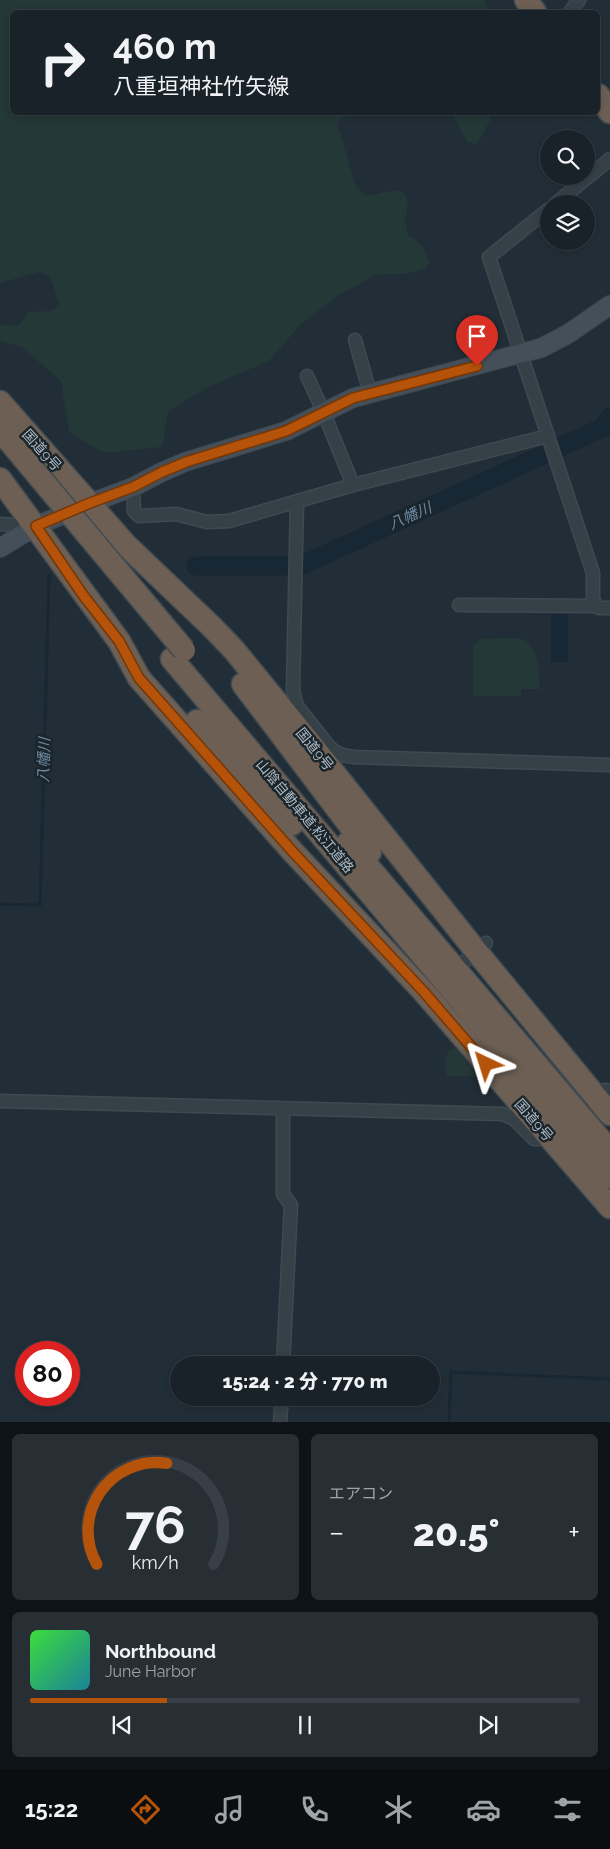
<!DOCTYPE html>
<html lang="ja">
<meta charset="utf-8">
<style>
body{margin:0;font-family:Raleway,"Noto Sans JP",sans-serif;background:#272f35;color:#f1f3f6;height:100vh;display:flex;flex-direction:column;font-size:19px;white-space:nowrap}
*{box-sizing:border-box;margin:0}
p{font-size:16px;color:#9fa4a8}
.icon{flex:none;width:28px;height:28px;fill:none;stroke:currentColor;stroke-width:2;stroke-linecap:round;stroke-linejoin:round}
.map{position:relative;height:1422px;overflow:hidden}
.panel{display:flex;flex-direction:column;gap:12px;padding:12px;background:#0e1317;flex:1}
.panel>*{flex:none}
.banner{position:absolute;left:10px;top:10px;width:590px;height:105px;border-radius:8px;box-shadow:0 2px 8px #0003,0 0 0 1px #383f46;background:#1a2229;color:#f1f3f6;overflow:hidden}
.fabs{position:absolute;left:540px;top:130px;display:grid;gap:10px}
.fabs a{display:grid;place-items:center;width:55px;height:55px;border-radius:50%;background:#1a2229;box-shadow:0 2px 8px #0003,0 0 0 1px #383f46;font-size:25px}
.speed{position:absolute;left:15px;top:1341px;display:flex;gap:10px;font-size:25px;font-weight:700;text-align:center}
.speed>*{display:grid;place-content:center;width:65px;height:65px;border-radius:50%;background:#1a2229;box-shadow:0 2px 8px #0003,0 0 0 1px #383f46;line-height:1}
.speed .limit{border:8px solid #d22;background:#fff;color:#111}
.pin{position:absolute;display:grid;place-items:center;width:42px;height:42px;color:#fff;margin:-51px -21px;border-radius:50% 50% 50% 0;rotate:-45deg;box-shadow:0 0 5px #0007}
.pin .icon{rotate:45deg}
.me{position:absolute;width:55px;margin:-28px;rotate:319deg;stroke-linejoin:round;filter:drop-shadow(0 0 4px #0008)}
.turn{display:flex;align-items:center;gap:18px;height:105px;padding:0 20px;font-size:22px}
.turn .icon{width:65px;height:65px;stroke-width:2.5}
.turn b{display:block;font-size:35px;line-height:42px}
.big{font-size:38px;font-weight:800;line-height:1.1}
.panel .tile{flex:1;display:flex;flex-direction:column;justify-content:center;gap:8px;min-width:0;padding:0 18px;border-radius:8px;background:#272f35}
.panel .dial{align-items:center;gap:0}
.dial svg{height:130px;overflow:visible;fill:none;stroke:#383f46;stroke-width:7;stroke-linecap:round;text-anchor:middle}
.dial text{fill:#f1f3f6;stroke:none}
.song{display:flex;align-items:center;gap:15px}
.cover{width:60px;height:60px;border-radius:8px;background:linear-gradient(135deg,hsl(120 70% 55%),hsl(190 70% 35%))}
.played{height:5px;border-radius:2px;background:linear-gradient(90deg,#b45309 25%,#383f46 25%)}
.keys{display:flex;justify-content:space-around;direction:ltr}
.heat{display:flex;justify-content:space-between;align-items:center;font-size:28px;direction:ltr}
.panel .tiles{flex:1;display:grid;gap:12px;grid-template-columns:1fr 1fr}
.tile:last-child{grid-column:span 2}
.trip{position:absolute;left:170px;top:1356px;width:270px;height:50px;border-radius:25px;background:#1a2229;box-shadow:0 2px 8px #0003,0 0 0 1px #383f46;font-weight:800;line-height:50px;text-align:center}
.menu{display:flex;height:80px;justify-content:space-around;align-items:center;background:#0a0e10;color:#9fa4a8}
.menu .icon{width:35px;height:35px}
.menu .active{color:#b45309}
.menu b{font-size:22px;color:#f1f3f6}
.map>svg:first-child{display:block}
.green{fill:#243837}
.water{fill:#172733}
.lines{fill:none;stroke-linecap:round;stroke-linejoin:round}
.stream{stroke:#172733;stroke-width:3}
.river{stroke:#172733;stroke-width:19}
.street-casing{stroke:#3f4951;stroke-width:15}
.secondary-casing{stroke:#3f4951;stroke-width:20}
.highway-casing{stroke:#404b52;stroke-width:25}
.street{stroke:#364047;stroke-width:12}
.secondary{stroke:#444f5a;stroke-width:18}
.highway{stroke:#6d5f53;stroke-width:22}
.highway-bridge-casing{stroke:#404b52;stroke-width:25;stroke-linecap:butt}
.highway-bridge{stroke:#6d5f53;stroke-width:22}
.route-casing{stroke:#753606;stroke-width:12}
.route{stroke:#b45309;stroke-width:9}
.labels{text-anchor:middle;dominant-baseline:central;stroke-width:5;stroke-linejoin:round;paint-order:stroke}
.street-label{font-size:14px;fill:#b0bbc4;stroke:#1b252c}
.water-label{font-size:15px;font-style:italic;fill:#6c8aa1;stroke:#1b252c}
</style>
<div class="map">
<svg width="610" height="1422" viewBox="0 0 610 1422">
<rect width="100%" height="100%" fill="#222e37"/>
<!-- green -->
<g class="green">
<path d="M0 0H484L490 12H12V112L350 113 337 123 356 187 366 196C379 195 390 188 403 192L408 201 405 221 408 235C421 242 425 249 429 263L425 269 405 274H378L340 294 301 324 269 361 208 387 168 411 162 447 104 453 69 432 61 381 22 347 0 341V326L3 324 18 326 29 312 52 311 59 304 50 276 39 272 0 283Z"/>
<path d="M453 113H489L491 119 477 144 467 142 454 117Z"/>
<path d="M481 639C494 639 509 637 521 639 539 643 539 675 540 689H521V696H473V645Z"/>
<path d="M454 1048 457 1049 478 1074 479 1077 447 1076C445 1066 443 1052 454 1048Z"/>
</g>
<!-- water -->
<rect class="water" x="551" y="614" width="17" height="48"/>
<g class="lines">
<!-- stream -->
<g class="stream">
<path d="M0 904 40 905 49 575"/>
<path d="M449 1422 451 1372 610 1379"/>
</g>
<!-- river -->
<path class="river" d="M196 566H300L602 428 610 417"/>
<!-- street casing -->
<g class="street-casing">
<g id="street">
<path d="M570 12 579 0"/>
<path d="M555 204 610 159"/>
<path d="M549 209 489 257 593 573V601L599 608H610"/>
<path d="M355 340 370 393"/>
<path d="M307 376 323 411 353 485"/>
<path d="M133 487 134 511 139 516 176 514 207 522 229 521 353 485 548 436"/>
<path d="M297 501 293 690 297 706 320 735 314 740"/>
<path d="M0 524 36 526"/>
<path d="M459 605 596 606"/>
<path d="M320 735C331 749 334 755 354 757L610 765"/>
<path d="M466 960 486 943"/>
<path d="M591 1100 604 1090 610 1091"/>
<path d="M0 1101 503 1114 514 1119 534 1139H543L551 1133"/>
<path d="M283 1109V1194L291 1205 283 1365"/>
<path d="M280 1422 282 1398"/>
</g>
</g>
<!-- secondary casing -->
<g class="secondary-casing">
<path id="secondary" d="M0 548 36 526 90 503 133 487 162 472 185 462 286 431 353 398 541 348 568 334 610 305"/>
</g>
<!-- highway casing -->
<g class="highway-casing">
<g id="highway">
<path d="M526 0 535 12"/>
<path d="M598 95 610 112"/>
<path d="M0 402 126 545 212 627 234 650 310 743 476 951 610 1114"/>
<path d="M0 430 16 449"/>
<path d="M0 479 119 641 139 678 293 852 424 992 610 1207"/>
<path d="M172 659 610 1177"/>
<path d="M243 684 370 852"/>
<path d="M197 721 292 824"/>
<path d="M348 843 610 1151"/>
</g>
</g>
<!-- street -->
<use href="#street" class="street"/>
<!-- secondary -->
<use href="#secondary" class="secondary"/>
<!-- highway -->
<use href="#highway" class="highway"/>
<!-- highway-bridge casing -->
<g class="highway-bridge-casing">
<path id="highway-bridge" d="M16 449 184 650"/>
</g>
<!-- highway-bridge -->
<use href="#highway-bridge" class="highway-bridge"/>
</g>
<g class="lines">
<!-- route casing -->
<g class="route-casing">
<path id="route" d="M477 366 353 398 286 431 186 462 162 472 133 487 90 503 36 526 83 595 119 641 139 678 293 852 424 992 486 1064"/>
</g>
<!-- route -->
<use href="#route" class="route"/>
</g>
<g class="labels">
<!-- street labels -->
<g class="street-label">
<text transform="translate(42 450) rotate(48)">国道9号</text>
<text transform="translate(315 749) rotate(51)">国道9号</text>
<text transform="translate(305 816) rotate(50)">山陰自動車道;松江道路</text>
<text transform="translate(534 1120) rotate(49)">国道9号</text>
</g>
<!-- water labels -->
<g class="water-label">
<text transform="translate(410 516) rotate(-24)">八幡川</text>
<text transform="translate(44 760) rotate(-88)">八幡川</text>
</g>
</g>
</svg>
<div class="fabs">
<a><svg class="icon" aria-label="search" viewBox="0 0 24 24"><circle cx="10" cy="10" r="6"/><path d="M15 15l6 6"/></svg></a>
<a><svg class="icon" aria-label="layers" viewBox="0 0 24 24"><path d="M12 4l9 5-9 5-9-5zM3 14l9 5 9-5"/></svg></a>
</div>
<div class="speed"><div class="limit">80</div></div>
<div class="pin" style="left:477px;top:366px;background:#d93025"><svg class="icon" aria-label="arrive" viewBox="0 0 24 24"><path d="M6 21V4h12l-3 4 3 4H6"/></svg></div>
<svg class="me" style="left:486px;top:1064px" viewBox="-20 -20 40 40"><path d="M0-17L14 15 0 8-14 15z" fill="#b45309" stroke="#fff" stroke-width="4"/></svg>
<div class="trip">15:24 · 2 分 · 770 m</div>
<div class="banner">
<div class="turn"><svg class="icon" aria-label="right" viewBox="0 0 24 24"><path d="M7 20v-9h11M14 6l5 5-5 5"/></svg><div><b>460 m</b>八重垣神社竹矢線</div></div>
</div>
</div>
<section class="panel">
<div class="tiles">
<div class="tile dial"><svg viewBox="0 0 100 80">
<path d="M14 69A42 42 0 1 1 86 69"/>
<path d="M14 69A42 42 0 0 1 57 7" stroke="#b45309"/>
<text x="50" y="56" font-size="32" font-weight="700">76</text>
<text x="50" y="72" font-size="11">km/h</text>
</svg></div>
<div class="tile"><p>エアコン</p>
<div class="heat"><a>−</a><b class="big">20.5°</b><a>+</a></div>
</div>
<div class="tile">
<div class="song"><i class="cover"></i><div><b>Northbound</b><p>June Harbor</p></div></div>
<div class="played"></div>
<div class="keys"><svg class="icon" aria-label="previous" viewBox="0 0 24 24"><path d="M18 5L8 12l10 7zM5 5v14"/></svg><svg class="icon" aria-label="pause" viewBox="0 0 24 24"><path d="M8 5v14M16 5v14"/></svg><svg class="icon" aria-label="next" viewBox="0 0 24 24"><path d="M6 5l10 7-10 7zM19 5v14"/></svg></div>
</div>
</div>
</section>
<nav class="menu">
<b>15:22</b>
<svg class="icon active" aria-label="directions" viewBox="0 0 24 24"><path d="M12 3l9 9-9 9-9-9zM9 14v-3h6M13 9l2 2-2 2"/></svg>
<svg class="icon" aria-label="music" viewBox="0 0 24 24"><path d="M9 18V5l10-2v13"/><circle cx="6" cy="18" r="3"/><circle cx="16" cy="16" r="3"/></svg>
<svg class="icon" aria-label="phone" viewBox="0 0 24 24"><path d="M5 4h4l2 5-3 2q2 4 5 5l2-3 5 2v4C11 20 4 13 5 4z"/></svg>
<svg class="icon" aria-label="climate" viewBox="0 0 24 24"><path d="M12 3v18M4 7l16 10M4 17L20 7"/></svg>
<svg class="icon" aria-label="car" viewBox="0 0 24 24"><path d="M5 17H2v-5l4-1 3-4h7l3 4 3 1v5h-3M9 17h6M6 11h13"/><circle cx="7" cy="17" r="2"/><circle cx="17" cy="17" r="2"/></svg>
<svg class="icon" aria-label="filters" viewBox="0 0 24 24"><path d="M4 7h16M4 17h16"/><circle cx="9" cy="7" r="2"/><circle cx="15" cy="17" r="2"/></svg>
</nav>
